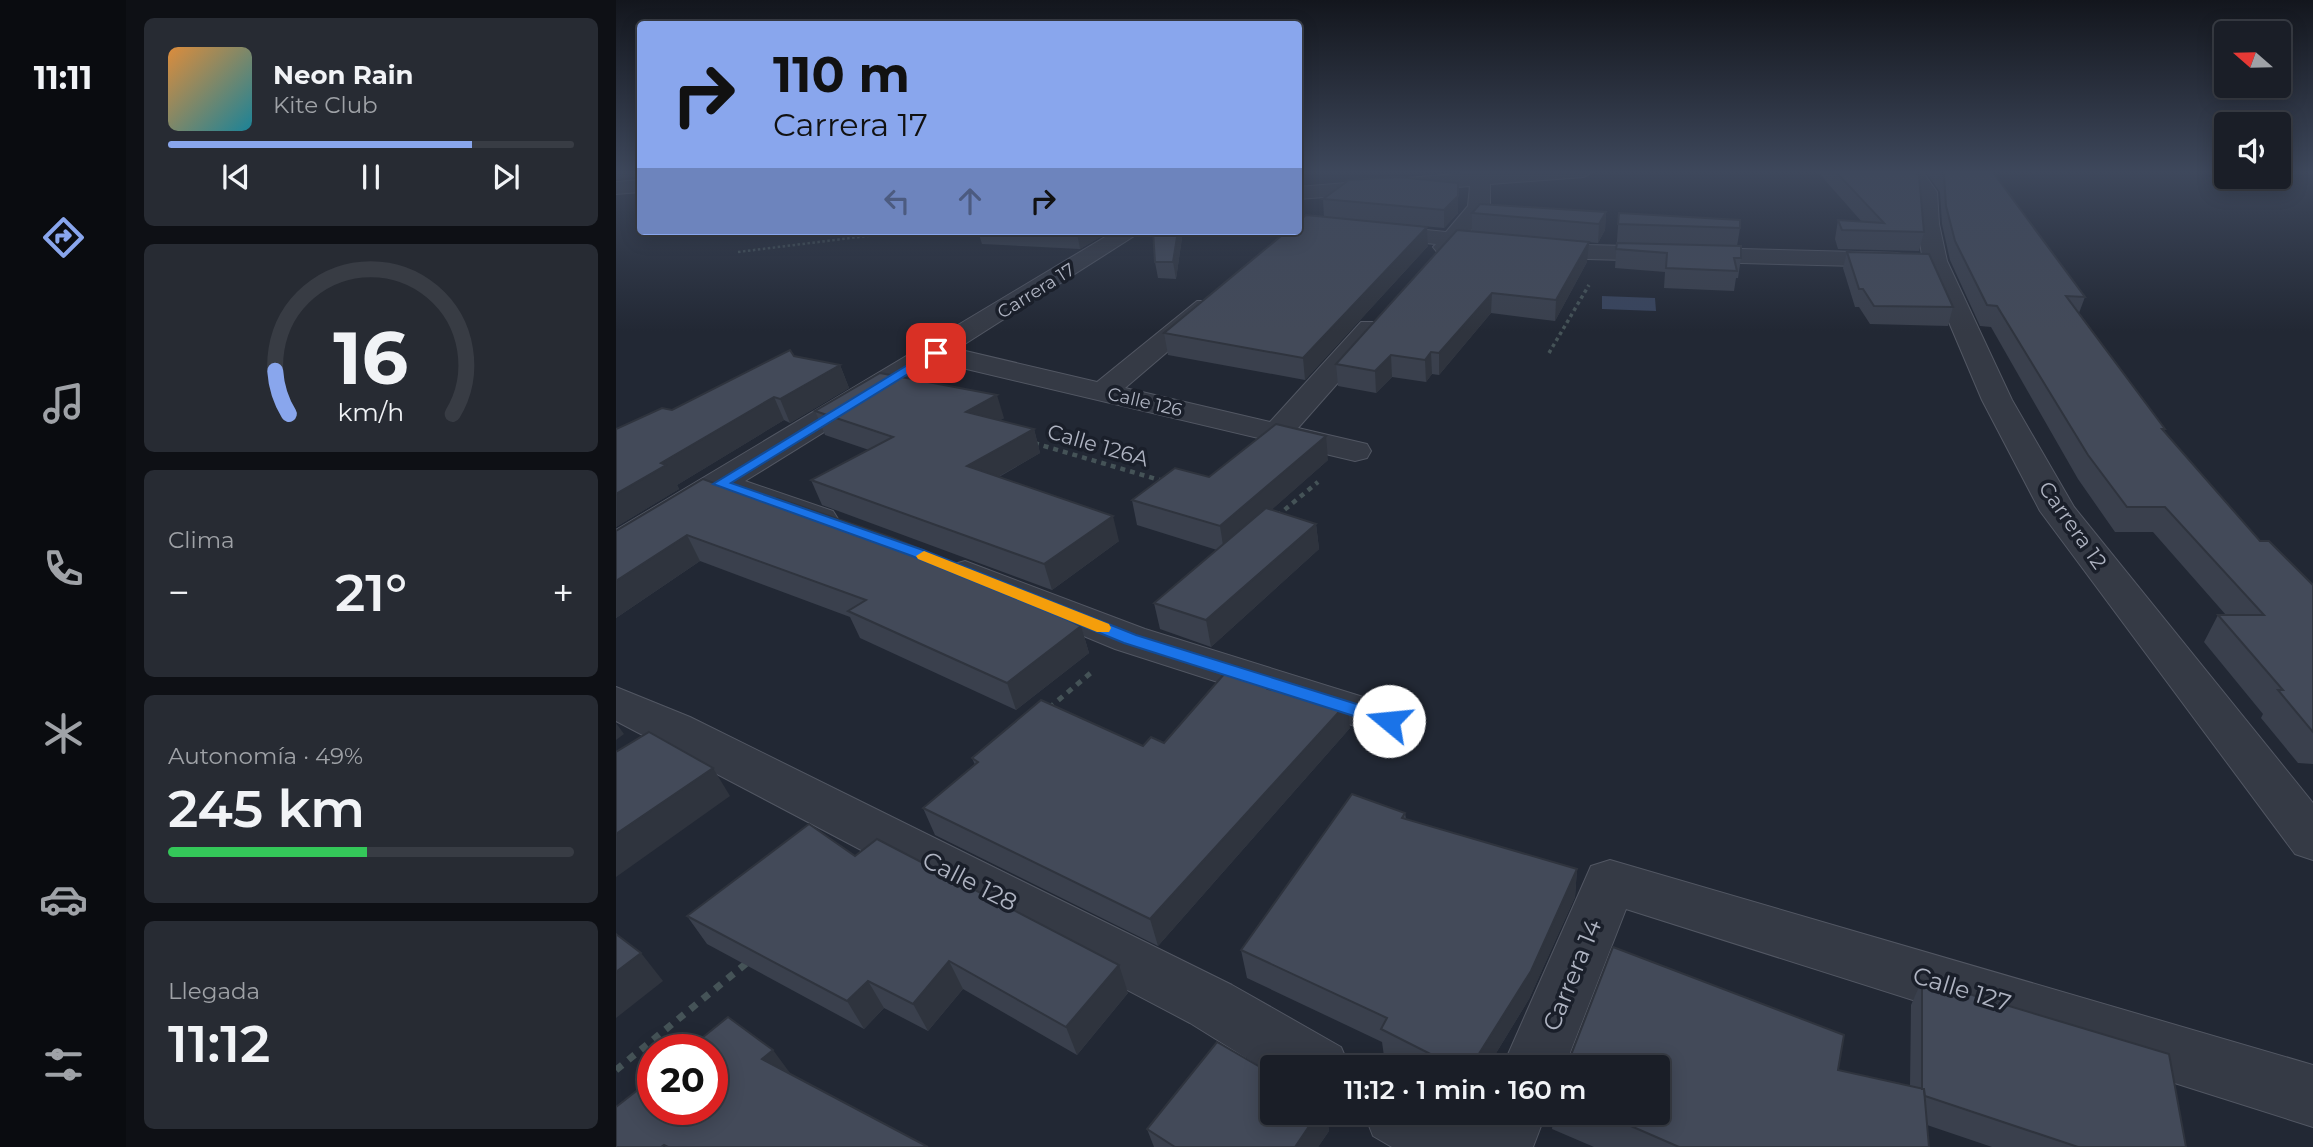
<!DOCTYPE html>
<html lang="es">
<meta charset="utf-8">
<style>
body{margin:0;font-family:Montserrat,sans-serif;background:#272b33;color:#f1f3f6;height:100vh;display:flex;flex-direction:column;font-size:26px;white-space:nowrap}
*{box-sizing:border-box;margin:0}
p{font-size:23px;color:#9fa2a7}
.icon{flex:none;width:38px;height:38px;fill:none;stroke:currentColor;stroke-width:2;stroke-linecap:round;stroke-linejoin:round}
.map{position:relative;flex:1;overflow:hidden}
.drawer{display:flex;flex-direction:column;gap:18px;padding:18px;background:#0e1015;width:490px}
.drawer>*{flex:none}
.banner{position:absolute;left:21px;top:21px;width:665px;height:214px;border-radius:7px;box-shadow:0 4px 18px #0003,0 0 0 2px #383c44;background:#89a6ed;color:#111;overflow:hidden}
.needle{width:46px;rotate:290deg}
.controls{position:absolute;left:1598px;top:21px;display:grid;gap:14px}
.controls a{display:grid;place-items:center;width:77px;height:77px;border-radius:7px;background:#1a1e27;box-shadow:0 4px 18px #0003,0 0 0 2px #383c44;font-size:35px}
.speed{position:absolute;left:21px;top:1034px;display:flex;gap:14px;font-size:35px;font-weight:700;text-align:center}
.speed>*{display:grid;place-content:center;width:91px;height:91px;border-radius:50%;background:#1a1e27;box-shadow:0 4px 18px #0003,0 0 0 2px #383c44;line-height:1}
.speed .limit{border:10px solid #d22;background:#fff;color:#111}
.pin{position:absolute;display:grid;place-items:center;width:60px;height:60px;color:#fff;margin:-30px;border-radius:14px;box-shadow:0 4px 10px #0006}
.me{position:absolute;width:77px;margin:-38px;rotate:287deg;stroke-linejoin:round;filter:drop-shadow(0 0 5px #0008)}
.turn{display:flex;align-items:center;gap:24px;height:147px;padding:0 21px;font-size:32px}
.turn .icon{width:91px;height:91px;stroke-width:2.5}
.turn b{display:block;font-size:49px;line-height:60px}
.lanes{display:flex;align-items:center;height:66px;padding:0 21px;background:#0003;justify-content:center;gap:35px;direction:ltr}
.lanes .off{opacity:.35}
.big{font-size:52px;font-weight:600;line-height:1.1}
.drawer .card{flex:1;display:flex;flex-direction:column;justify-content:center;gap:10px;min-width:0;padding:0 24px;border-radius:10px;background:#272b33}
.drawer .dial{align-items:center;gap:0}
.dial svg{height:182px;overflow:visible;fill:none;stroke:#383c44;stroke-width:7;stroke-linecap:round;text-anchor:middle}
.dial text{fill:#f1f3f6;stroke:none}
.song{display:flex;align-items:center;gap:21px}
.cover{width:84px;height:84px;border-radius:10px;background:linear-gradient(135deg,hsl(30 70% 55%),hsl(190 70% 35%))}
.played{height:7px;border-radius:4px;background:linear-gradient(90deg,#89a6ed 75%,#383c44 75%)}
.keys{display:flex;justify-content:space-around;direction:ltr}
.heat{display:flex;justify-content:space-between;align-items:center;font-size:38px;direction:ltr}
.charge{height:10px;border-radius:5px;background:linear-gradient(90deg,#34c759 49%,#383c44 0)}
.trip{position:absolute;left:644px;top:1055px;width:410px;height:70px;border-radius:7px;background:#1a1e27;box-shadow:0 4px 18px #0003,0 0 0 2px #383c44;font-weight:600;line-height:70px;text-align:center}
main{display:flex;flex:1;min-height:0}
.tab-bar{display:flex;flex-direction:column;width:126px;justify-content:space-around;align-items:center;background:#0a0c10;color:#9fa2a7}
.tab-bar .icon{width:49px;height:49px}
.tab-bar .on{color:#89a6ed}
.tab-bar b{font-size:32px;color:#f1f3f6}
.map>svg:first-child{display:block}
.water{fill:#38445d}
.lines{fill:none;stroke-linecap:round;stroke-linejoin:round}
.minor-casing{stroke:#525763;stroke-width:2}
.path-far4{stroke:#455357;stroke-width:2.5;stroke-dasharray:2.5 2.5;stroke-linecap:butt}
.path-far3{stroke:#455357;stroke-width:3.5;stroke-dasharray:3.5 3.5;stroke-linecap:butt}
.path-far2{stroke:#455357;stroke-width:4.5;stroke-dasharray:5 5;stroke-linecap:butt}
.path-far1{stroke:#455357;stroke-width:5;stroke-dasharray:6 6;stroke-linecap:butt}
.path{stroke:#455357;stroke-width:7;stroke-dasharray:8 8;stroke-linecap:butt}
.minor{fill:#353a45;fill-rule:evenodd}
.wall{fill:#3a404d}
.shaded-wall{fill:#2f343e}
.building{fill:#434a59;stroke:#2f343e;stroke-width:2}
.route{fill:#1a73e8;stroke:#114b97;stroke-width:2}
.slow{fill:#f59e0b}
.labels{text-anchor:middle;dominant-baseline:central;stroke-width:7;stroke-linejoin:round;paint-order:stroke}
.far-street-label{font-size:18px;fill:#afb4c2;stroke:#1a1f2a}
.street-label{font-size:21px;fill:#afb4c2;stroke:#1a1f2a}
.near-street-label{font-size:24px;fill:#afb4c2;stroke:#1a1f2a}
</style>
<main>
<nav class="tab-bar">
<b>11:11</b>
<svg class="icon on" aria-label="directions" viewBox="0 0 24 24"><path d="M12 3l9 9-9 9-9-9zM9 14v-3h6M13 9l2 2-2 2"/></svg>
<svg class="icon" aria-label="music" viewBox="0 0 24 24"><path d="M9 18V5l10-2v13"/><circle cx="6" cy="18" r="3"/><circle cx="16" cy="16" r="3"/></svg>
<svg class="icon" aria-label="phone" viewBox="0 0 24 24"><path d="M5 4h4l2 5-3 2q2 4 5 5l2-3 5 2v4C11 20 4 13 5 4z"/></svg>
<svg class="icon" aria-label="climate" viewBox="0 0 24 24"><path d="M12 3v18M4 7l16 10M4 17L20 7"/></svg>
<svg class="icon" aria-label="car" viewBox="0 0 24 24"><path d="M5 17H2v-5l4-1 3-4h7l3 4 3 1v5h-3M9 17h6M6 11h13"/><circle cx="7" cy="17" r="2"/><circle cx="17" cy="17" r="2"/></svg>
<svg class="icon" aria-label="filters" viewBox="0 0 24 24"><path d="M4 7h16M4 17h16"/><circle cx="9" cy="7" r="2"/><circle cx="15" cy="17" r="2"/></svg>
</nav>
<section class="drawer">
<div class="card">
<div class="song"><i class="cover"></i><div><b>Neon Rain</b><p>Kite Club</p></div></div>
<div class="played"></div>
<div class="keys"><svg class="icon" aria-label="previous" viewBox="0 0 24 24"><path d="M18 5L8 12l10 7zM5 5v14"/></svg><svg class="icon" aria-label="pause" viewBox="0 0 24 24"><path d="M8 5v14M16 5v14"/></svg><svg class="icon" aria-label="next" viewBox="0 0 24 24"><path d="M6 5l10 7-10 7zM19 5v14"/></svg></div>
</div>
<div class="card dial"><svg viewBox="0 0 100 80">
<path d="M14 69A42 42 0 1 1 86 69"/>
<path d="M14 69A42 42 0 0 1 8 50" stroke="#89a6ed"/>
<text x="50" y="56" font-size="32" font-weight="700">16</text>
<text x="50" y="72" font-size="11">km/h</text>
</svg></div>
<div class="card"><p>Clima</p>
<div class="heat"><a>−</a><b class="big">21°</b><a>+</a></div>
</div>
<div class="card"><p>Autonomía · 49%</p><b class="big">245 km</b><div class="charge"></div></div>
<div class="card"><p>Llegada</p><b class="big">11:12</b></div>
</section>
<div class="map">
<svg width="1697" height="1147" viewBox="0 0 1697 1147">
<rect width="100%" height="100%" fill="#222834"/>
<!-- water -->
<path class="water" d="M986 296 1039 298 1040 311 986 309Z"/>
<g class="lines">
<!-- minor casing -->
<g class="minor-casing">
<g id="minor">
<path d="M978 171 968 177 874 184V207L852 234 972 245 1281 253 1289 255 1293 260 1289 265 1281 267 972 259 842 246C836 254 830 254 821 252L817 247 820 244 682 231V217L830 232 852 206 854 186 682 199V187L864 172Z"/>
<path d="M1284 171H1306L1321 192 1323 224 1331 261 1396 400 1458 507 1697 803V860L1679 854 1424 511 1366 400 1307 261 1301 224V192Z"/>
<path d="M24 180V192L0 194V182Z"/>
<path d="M499 231H526L341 349 481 382 581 301H599L603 306 599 311 509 388 654 422 745 322H765L768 328 765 334 682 428 751 444 755 451 751 458 739 461 321 362 129 481 217 511 222 519 217 527 204 530 191 527 106 496 13 554 0 557V530Z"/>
<path d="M349 561 529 629 789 710 796 721 789 732 773 737 499 649 335 581 330 573 335 565Z"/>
<path d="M0 687 74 717 616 985 725 1047 734 1068H656V1074L574 1023 0 721Z"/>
<path d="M994 860 1697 1065V1127L1010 909 948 1068H886L975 866Z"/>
<path d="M748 1113H842L861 1124 865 1113H930L917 1147H776L757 1136Z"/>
</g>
</g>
<!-- path-far4 -->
<path class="path-far4" d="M122 252 291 231"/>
<!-- path-far3 -->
<path class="path-far3" d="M933 353 973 285"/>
<!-- path-far2 -->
<g class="path-far2">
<path d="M418 443 547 481"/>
<path d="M661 516 702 482"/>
</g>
<!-- path-far1 -->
<path class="path-far1" d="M433 708 477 671"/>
<!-- path -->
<path class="path" d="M0 1070 132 962"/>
<!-- minor -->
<use href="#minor" class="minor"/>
</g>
<!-- wall -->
<g class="wall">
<path d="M1201 171H1299L1308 232 1303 251 1222 249 1219 239 1222 220 1246 222Z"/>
<path d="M1309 171H1376L1469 297 1463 313 1549 429 1548 431 1644 541 1697 585V764L1682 763 1645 718 1647 714 1588 642 1602 615H1610L1537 532H1499L1462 479 1375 327 1364 326 1334 260 1326 224 1324 192Z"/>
<path d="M782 177 842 213 828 228 708 217 707 199Z"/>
<path d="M990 212 989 230 982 243 913 237 971 262 939 321 875 313 823 375 816 374 810 382 776 377 760 393 722 386 720 364 856 231V213Z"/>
<path d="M1003 213 1124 228 1121 246 1125 258 1122 278H1120L1118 291 1048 288 1049 272 999 268Z"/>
<path d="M811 227 812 246 689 380 552 355 548 333Z"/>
<path d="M362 231H494L464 249 366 244Z"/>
<path d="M537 231H567L560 279 542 278 539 262Z"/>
<path d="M1231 252 1337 307 1332 326 1254 324 1243 307H1239L1227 268Z"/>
<path d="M178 356 224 365 233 388 174 423 168 420 61 485 63 489 0 527V429L56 410Z"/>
<path d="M199 411 388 418 384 420 418 429 424 453 383 477 503 541 436 590 206 505 195 480 253 450 209 435Z"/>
<path d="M712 460 655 510 700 524 703 549 595 647 544 629 538 603 601 550 521 525 516 500 593 477Z"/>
<path d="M152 503 396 586 399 594 465 626 473 653 400 710 244 638 234 617 84 561 0 618V531Z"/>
<path d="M660 679 661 690 734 728 542 946 319 835 307 808 359 765 356 758 527 746 548 743Z"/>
<path d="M789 813 790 819 961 869 959 897 913 999 871 1068H789L768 1056 766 1042 631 978 625 950Z"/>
<path d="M239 856 512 993 461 1055 347 989 312 1031 268 1008 248 1029 91 944 71 916Z"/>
<path d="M1306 980 1570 1147H1376L1311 1125 1313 1147H978L936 1129 938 1113H1041L1222 1070 1294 1086 1295 1005Z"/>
<path d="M656 1113H710L713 1131 702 1147H538L531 1129Z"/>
</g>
<!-- shaded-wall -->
<g class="shaded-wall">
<path d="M0 171H21L24 177 0 179Z"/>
<path d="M842 183V213L828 228V210Z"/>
<path d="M990 212 989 230 982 243 983 224Z"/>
<path d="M811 227 812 246 689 380 687 358Z"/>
<path d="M464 231H494L464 249 461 233Z"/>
<path d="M562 231H567L560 279 557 262Z"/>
<path d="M973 242 971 262 939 321 940 300Z"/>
<path d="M876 293 875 313 823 375V353Z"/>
<path d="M815 352 816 374 810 382 809 360Z"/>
<path d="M775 355 776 377 760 393 759 371Z"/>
<path d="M224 365 233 388 174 423 164 399Z"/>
<path d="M381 395 388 418 358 435 350 412Z"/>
<path d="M158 397 168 420 61 485 63 489 0 527V494L45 463Z"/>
<path d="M418 429 424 453 359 490 351 466Z"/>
<path d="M710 436 712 460 608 552 604 526Z"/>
<path d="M497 516 503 541 436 590 428 564Z"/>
<path d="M700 524 703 549 595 647 590 620Z"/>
<path d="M71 535 84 561 0 618V581Z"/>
<path d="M396 586 405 613 391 590Z"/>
<path d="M465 626 473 653 400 710 391 683Z"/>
<path d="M660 679 664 705 652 689Z"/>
<path d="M732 702 734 728 542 946 534 919Z"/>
<path d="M0 723 8 734 0 740Z"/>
<path d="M97 768 114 796 0 877V834Z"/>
<path d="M961 869 959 897 913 999 871 1068H854Z"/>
<path d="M25 953 47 981 0 1018V972Z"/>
<path d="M333 961 347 989 312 1031 297 1004Z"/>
<path d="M503 965 512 993 461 1055 450 1027Z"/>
<path d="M252 981 268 1008 248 1029 231 1001Z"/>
<path d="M157 1050 177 1077 146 1059Z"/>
<path d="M702 1113H710L713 1131 702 1147H679Z"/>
</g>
<!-- building -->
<g class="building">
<path d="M1219 171H1299L1303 176 1308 232 1226 230 1222 220 1268 223Z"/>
<path d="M1325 171H1376L1469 297 1450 296 1549 429H1546L1644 541H1653L1697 585V732L1662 690H1667L1602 615H1648L1549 507H1511L1472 455 1381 306 1371 305 1339 241 1330 206 1328 175Z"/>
<path d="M782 177 842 183V196L828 210 707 199 733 180Z"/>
<path d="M864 204 990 212 983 224 856 213Z"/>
<path d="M1003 213 1124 220V228L1002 224Z"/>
<path d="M690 215 811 227 687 358 548 333 671 231H682V222Z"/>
<path d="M841 230 973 242 940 300 876 293 823 353 815 352 809 360 775 355 759 371 720 364Z"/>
<path d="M418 231H464L461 233Z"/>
<path d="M537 231H562L557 262H539Z"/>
<path d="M1001 243 1125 246V258H1118L1121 271 1050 268 1051 253 1000 249Z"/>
<path d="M1231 252 1313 254 1337 307 1258 306 1247 289H1243Z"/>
<path d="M174 350 178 356 224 365 164 399 158 397 45 463 50 465 0 494V429L46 408 56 410Z"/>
<path d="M264 373 381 395 350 412 418 429 351 466 497 516 428 564 195 480 277 437 199 411Z"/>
<path d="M660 424 710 436 604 526 516 500 559 468 593 477Z"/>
<path d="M87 479 152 503 161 498 277 538 396 586 391 590 465 626 391 683 232 611 250 600 71 535 0 581V531Z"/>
<path d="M650 508 700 524 590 620 538 603Z"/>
<path d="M616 665 660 679 652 689 732 702 534 919 307 808 362 762 356 758 425 700 527 746 535 737 548 743Z"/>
<path d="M33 732 97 768 0 834V752Z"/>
<path d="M736 794 789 813 786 818 961 869 915 971 854 1068H842L765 1029 771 1018 625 950Z"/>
<path d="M193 824 239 856 261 839 503 965 450 1027 333 961 297 1004 252 981 231 1001 71 916Z"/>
<path d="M0 934 25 953 0 972Z"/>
<path d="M997 947 1228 1035 1222 1070 1308 1089 1313 1147H1063L985 1113H1041V1068H950Z"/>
<path d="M1306 980 1553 1054 1570 1147H1462L1309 1096 1308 1089H1306Z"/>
<path d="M112 1017 157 1050 146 1059 312 1147H52L48 1145 45 1147H0V1107L37 1078V1110H96V1050H71Z"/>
<path d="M601 1042 656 1074V1113H702L679 1147H559L531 1129Z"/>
</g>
<!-- sky -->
<linearGradient id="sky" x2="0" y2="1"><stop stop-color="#13161d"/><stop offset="0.52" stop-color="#3e485c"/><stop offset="1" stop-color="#3e485c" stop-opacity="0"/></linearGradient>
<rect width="1697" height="331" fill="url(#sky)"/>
<!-- route -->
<path class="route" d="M316 350 326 353 115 483 307 550 520 635 779 716 782 721 779 725H766L508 643 296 556 97 484Z"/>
<!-- slow -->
<path class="slow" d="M308 551 493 624 495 628 493 632H481L302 559 300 556Z"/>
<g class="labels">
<!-- far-street labels -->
<g class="far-street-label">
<text transform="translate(420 291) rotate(-32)">Carrera 17</text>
<text transform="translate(529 402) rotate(13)">Calle 126</text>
</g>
<!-- street labels -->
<g class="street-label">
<text transform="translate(482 445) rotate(16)">Calle 126A</text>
<text transform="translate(1457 525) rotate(55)">Carrera 12</text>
</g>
<!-- near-street labels -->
<g class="near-street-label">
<text transform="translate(354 881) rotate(27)">Calle 128</text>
<text transform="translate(956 975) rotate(-68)">Carrera 14</text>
<text transform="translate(1346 989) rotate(17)">Calle 127</text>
</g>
</g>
</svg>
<div class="controls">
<a><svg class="needle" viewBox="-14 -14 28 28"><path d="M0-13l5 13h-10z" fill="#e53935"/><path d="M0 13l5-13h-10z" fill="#9fa2a7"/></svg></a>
<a><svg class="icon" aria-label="sound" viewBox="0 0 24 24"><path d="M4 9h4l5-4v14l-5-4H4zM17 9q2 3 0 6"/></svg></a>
</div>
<div class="speed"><div class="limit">20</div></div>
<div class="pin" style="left:320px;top:353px;background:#d93025"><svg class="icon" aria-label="arrive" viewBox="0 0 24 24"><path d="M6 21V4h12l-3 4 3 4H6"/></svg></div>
<svg class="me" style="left:773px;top:721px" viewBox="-20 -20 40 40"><circle r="19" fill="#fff"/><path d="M0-13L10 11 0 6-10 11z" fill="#1a73e8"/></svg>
<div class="trip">11:12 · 1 min · 160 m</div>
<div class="banner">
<div class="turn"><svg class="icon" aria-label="right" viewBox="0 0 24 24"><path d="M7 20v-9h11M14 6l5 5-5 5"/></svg><div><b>110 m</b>Carrera 17</div></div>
<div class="lanes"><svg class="icon off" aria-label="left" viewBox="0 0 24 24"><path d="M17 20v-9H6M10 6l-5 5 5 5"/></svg><svg class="icon off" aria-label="ahead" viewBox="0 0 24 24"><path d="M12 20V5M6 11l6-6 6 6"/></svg><svg class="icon" aria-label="right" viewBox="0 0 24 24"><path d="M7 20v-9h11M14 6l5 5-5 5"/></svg></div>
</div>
</div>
</main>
